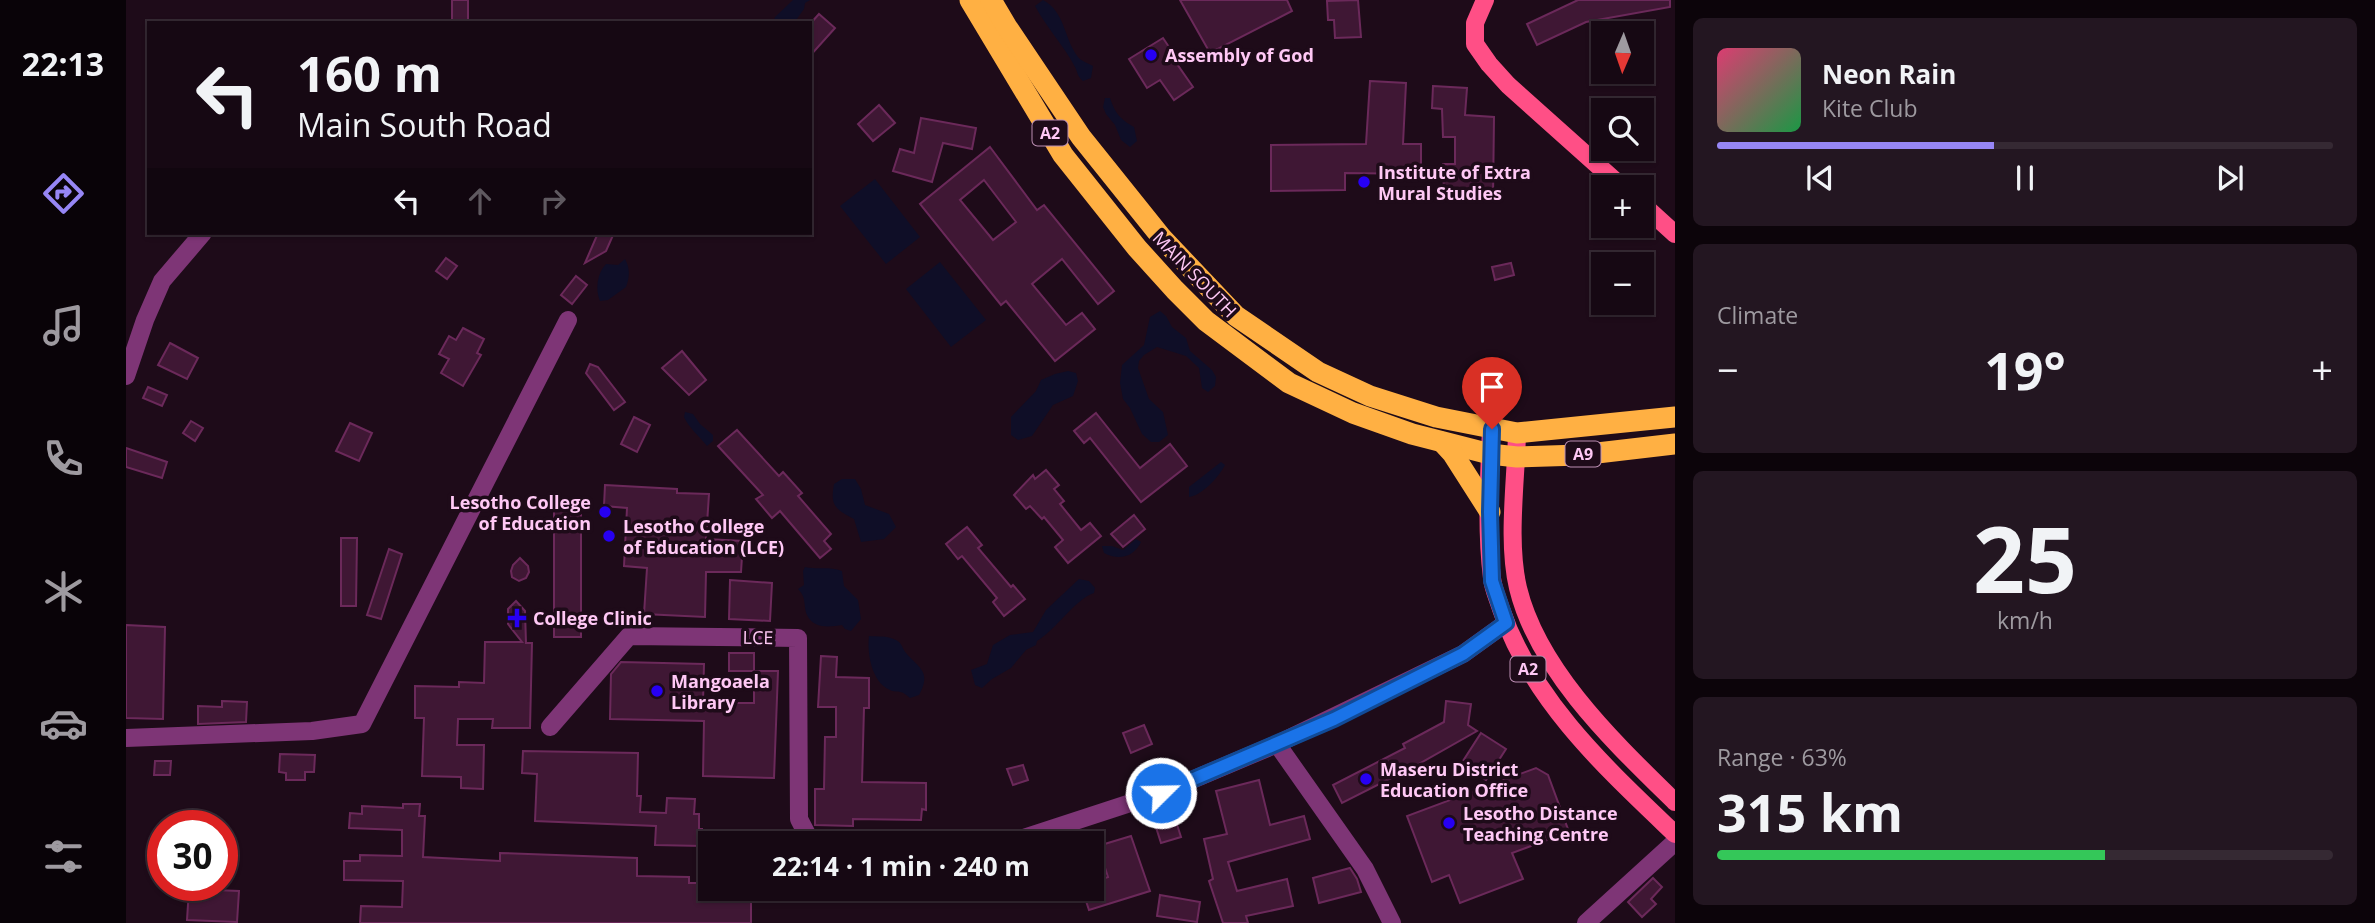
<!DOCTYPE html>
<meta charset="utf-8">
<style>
body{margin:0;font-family:"Open Sans",sans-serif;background:#231621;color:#f1f3f6;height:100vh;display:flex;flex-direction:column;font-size:26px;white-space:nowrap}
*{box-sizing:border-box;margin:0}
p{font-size:23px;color:#9e9aa0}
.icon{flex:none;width:38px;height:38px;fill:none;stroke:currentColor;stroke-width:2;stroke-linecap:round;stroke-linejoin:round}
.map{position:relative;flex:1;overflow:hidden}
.sheet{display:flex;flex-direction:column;gap:18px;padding:18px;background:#0c040a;width:700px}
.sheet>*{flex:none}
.top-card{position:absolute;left:21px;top:21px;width:665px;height:214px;border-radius:0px;box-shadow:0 2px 5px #0004,0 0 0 2px #352933;background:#160813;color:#f1f3f6;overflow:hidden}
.needle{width:46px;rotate:182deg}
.controls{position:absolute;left:1465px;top:21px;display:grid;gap:14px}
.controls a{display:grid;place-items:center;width:63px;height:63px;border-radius:0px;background:#160813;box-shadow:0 2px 5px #0004,0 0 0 2px #352933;font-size:35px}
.speed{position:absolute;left:21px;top:810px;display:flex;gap:14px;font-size:35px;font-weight:700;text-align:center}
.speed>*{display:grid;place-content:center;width:91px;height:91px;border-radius:50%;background:#160813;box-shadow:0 2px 5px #0004,0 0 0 2px #352933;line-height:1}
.speed .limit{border:10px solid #d22;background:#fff;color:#111}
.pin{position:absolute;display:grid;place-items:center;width:60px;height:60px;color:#fff;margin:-72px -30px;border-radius:50% 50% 50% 0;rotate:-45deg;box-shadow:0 0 7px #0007}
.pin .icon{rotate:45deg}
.me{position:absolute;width:77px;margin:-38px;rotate:67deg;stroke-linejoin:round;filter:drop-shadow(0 0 5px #0008)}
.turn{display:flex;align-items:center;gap:24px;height:147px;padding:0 35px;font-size:32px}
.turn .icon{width:91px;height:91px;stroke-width:2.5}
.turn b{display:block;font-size:49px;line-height:60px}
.lanes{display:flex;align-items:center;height:66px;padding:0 35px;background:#0003;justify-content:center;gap:35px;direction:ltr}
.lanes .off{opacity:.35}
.big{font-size:52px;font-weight:700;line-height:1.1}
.sheet .card{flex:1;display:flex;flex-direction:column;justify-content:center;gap:10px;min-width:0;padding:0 24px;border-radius:10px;background:#231621}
.sheet .dial{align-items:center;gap:0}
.dial b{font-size:91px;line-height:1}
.song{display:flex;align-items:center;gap:21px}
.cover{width:84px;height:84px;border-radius:10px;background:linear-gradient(135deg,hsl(340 70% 55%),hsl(140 70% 35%))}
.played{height:7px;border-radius:4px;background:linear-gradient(90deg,#9686f5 45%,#352933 45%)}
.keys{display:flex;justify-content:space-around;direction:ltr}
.heat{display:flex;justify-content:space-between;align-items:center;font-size:38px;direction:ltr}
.charge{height:10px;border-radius:5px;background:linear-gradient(90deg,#34c759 63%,#352933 0)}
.trip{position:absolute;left:572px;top:831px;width:406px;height:70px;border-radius:0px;background:#160813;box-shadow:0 2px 5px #0004,0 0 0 2px #352933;font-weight:700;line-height:70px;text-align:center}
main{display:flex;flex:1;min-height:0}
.menu{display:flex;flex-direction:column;width:126px;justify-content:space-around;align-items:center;background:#090308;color:#9e9aa0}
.menu .icon{width:49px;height:49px}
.menu .current{color:#9686f5}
.menu b{font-size:32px;color:#f1f3f6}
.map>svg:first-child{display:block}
.green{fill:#0f0e27}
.building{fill:#3f1734;stroke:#6b295a;stroke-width:2;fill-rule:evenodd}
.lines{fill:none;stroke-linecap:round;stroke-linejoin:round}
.minor{stroke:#7e3576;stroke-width:18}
.major{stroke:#ff4f86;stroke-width:18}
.highway{stroke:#ffb043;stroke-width:21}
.route-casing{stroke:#114b97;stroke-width:18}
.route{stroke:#1a73e8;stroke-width:12}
.poi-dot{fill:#2700f3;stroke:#1e0b19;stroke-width:2.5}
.labels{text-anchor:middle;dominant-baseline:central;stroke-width:7;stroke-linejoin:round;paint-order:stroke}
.shield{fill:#1e0b19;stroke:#bc8fb3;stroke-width:2}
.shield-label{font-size:16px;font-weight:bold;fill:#ffc8f5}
.poi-label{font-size:18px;font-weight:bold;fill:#ffc8f5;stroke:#1e0b19;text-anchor:start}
.street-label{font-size:18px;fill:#ffc8f5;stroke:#1e0b19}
</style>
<main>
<nav class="menu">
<b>22:13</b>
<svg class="icon current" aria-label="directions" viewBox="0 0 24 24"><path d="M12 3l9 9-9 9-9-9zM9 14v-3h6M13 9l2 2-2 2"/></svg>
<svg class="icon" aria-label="music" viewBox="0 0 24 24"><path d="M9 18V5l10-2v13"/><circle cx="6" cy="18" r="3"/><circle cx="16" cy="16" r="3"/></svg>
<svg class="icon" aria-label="phone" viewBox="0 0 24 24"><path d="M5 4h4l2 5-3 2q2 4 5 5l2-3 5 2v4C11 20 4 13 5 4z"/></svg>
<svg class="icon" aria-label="climate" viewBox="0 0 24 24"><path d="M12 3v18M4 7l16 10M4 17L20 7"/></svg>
<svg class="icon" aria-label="car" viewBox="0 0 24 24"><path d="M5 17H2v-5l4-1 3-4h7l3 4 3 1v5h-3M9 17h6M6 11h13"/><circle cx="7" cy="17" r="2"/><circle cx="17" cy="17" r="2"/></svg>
<svg class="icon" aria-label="filters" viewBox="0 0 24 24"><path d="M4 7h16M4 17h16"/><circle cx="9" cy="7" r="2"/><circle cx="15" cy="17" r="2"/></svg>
</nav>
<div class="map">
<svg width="1549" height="923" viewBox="0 0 1549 923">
<rect width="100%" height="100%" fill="#1e0b19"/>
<!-- green -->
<g class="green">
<path d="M667 0H684L679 3 678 9 668 23H647L649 17Z"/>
<path d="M917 0C940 13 937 37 952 57 955 61 962 63 967 66L965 78 957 81C951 76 952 73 949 67 939 47 920 27 909 6Z"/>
<path d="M979 98H984C989 113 994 119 1008 127L1011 141 1004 147 995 140 989 125 980 114 977 107Z"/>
<path d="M749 179 794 237 760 264 714 206Z"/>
<path d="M499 259C504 268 504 277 500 287L482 300 474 301C469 290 471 273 480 264L492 265Z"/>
<path d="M814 262 860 320 825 347 780 289Z"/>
<path d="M1034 311 1040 316 1046 327 1060 338 1064 351 1086 370 1090 377 1089 386 1082 392 1076 388 1073 368 1060 356 1031 347 1018 355 1013 361 1012 368 1023 399 1037 412 1042 435 1033 442H1025L1016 434 1004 408 997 399 994 383 996 365 1018 345 1024 317Z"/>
<path d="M942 371 950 373 952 381 947 396 927 405 906 436 892 440 885 435V417L910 391 915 380 929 374Z"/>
<path d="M559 412 567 414 574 424 587 435V441L581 446C573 436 563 428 558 417Z"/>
<path d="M1095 462 1099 465C1093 477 1075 496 1063 497V487Z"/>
<path d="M716 479H729L735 489 739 505 763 514 770 527 758 539 735 542 728 519C709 509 704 506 708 484Z"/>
<path d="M1010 539 1015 542C1008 557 993 561 978 553L976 546H986L997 550Z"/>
<path d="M679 567C692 570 703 566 716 571L718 586 732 600 735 619 725 631 719 629 716 625C704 627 687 629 681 615 677 605 681 598 672 589L678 585 677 571Z"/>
<path d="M953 579 963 581 969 588 968 593C948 600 930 630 911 641L910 645 900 650 885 668 866 679 856 688 849 685 845 670 861 664 867 645 884 635 907 632 920 610Z"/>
<path d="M743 636C752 637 760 635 770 640 776 643 776 648 780 653 793 668 806 672 793 695L784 698C773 688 773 694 764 690 745 682 741 652 743 636Z"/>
</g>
<!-- building -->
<g class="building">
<rect x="326" y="0" width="16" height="23"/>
<path d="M1054 0H1161L1166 11 1084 53Z"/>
<path d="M1232 0 1235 37 1209 38 1208 20H1202L1201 1Z"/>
<path d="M1452 0H1544V7L1460 22 1411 45 1401 24Z"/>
<path d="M693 14 709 28 684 56V24Z"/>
<path d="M1037 38 1051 59 1049 61 1067 87 1048 100 1034 80 1021 88 1003 59Z"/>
<path d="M1244 81 1280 83 1277 144H1295V174L1219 173V190L1145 191V145L1240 144Z"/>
<path d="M1307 86 1341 88 1339 115 1368 117 1367 199 1318 197 1317 164H1329V137H1317L1316 109 1306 108Z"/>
<path d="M753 105 769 123 747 141 732 124Z"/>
<path d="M795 118 850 128 846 149 817 143 806 182 767 171 774 149 788 153Z"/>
<path d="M864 147 911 210 918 205 988 291 972 304 936 259 906 284 940 325 956 313 969 329 929 361 880 301 875 305 794 204ZM858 180 890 222 867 240 834 200Z"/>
<path d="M472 233H488L480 251 459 263Z"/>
<path d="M320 258 331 266 321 279 310 271Z"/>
<path d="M1385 263 1388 275 1369 280 1366 267Z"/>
<path d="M450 276 461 285 446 304 435 295Z"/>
<path d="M337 328 358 339 351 353 355 355 337 386 315 373 323 359 313 354 323 336 330 340Z"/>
<path d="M44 343 72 358 61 379 32 365Z"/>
<path d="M556 351 580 380 563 395 536 368Z"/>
<path d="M464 364 472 367 499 402 488 410 460 373Z"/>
<path d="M22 387 41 395 36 406 17 398Z"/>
<path d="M970 413 1014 468 1044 444 1061 466 1015 502 964 438 958 443 948 431Z"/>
<path d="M508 417 524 425 511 452 495 444Z"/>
<path d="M65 421 77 428 69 441 57 433Z"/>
<path d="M224 423 246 433 233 461 210 451Z"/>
<path d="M611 430 653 476 657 472 676 493 672 496 705 534 698 541 705 549 694 558 654 511 646 518 630 499 637 495 592 446Z"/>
<path d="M0 448 41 462 36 478 0 467Z"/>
<path d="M920 470 933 485 928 489 938 501 934 504 955 530 964 523 975 536 942 563 929 547 937 540 918 517 916 519 904 506 900 509 888 495 907 475 909 479Z"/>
<path d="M479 485 551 489V493L583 494 580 539 617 541 615 572H580L579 617 518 614 521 568 498 566 501 508 478 506Z"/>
<rect x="428" y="503" width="27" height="134"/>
<path d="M1008 515 1019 529 997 547 985 534Z"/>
<path d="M841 527 856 545 852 548 885 587 887 585 899 599 878 616 867 602 871 598 836 556 832 559 820 544Z"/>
<path d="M215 538H231L230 606H215Z"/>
<path d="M263 549 276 554 255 619 241 615Z"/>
<path d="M394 558 402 566 403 572 400 578 393 581 386 577 385 571 387 565Z"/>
<path d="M604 580 646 583 644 621 603 619Z"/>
<path d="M390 601 399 611 400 643H406L404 728H366L367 719H332L331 745H358L357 789 335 788V777L296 776 298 718H289V686L333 687V682L358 683 359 642H396L382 624V609Z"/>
<path d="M0 625 39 627 37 719 0 718Z"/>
<rect x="603" y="653" width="25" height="18"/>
<path d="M695 656 711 657 710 677 743 678V708H738L736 782 800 783V810L796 809 795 820 727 819V826L689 825V789H698L699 737H710V707H692Z"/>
<path d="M495 662 578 664 577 703H628V671H652L648 778 577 776 578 721 484 719 485 674Z"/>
<path d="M96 701 121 702 120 722 72 724V706L96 707Z"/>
<path d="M1320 701 1345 704 1342 725 1351 731 1291 765 1216 803 1207 785 1279 748 1277 744 1318 722Z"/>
<path d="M1018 725 1026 744 1005 753 997 733Z"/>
<path d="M1355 733 1380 749 1360 780 1335 764Z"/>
<path d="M397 751 512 753 511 796H515L514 812 540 813 541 798 569 799 568 814H573V829H576V846L529 845 530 826 409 821 411 774 396 773Z"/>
<path d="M154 754 189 755 188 772H179V780H160V773L153 772Z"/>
<path d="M29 761H45L44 775H28Z"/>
<path d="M897 765 902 780 887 785 881 769Z"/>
<path d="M1410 768 1422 775 1443 832 1386 853 1397 879 1334 903 1323 875 1306 882 1281 816Z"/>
<path d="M1133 780 1144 825 1178 816 1184 839 1102 862 1111 891 1161 879 1167 906 1120 916 1122 923H1097L1083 881 1087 879 1078 839 1101 834 1090 791Z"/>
<path d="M277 804H294L293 816H299L297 857 374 861V853L511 858V876L563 877V883H584V889H625V923H234L235 906 276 907 277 881 218 880V861H234V855L276 856V830L223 828 224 813 236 814V806L277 808Z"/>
<path d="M1047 812 1055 837 1035 843 1027 818Z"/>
<path d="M1005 836 1024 891 963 910 956 889H966V882L982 877 972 846Z"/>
<path d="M1224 868 1231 879 1235 892 1193 903 1187 878Z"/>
<path d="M1527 878 1536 887 1525 899 1530 904 1516 917 1502 902Z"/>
<path d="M63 889 113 891 111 922 61 920Z"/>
<path d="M1034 895 1074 902 1071 922 1031 916Z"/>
</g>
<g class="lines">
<!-- minor -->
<g class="minor">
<path d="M0 376 19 320 36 281 77 233"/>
<path d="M424 727 503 636 672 638 673 819 686 844"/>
<path d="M0 738 186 731 236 724 442 320"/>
<path d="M1151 744 1239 869 1266 923"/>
<path d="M879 844 1035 793 1151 744 1337 654 1380 623"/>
<path d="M1460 923 1549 842"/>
</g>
<!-- major -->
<g class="major">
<path d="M1359 0 1349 23V44L1363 64 1382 85 1496 187"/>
<path d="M1516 204 1549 234"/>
<path d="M1365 429C1363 478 1360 530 1366 578 1367 589 1372 599 1375 609 1406 701 1481 769 1549 834"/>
<path d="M1391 433C1390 482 1381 541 1392 588 1412 671 1490 744 1549 802"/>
</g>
<!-- highway -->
<g class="highway">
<path d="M844 0 937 155 1011 248 1049 290 1080 321 1163 383 1227 413 1286 434 1364 454 1391 457 1454 455 1549 444"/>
<path d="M865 0 881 27 955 137 1036 238 1110 316 1192 372 1244 396 1310 417 1391 433 1549 417"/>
<path d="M1316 442 1327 454 1364 512"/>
</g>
</g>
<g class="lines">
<!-- route casing -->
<g class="route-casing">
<path id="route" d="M1035 793 1208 719 1337 654 1380 623 1366 581 1364 512 1366 429"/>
</g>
<!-- route -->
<use href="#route" class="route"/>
</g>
<!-- markers -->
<g class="poi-dot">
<circle cx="1025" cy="55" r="7"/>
<circle cx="1238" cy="182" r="7"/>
<circle cx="479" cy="512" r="7"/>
<circle cx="483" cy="536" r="7"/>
<path d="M387.5 607.5h7v7h7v7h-7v7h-7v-7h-7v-7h7z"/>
<circle cx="531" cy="691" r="7"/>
<circle cx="1240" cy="779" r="7"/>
<circle cx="1323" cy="823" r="7"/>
</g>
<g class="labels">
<!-- shield labels -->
<g class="shield">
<rect x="906.5" y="120.5" width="35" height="25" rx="5"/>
<rect x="1439.5" y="441.5" width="35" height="25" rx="5"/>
<rect x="1384.5" y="656.5" width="35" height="25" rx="5"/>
</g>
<g class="shield-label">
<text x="924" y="133">A2</text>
<text x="1457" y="454">A9</text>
<text x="1402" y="669">A2</text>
</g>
<!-- poi labels -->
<g class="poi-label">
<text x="1039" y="55">Assembly of God</text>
<text x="1252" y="172">Institute of Extra<tspan x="1252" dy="21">Mural Studies</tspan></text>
<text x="465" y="502" text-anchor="end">Lesotho College<tspan x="465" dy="21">of Education</tspan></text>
<text x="497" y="526">Lesotho College<tspan x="497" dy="21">of Education (LCE)</tspan></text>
<text x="407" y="618">College Clinic</text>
<text x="545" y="681">Mangoaela<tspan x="545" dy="21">Library</tspan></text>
<text x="1254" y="769">Maseru District<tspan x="1254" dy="21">Education Office</tspan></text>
<text x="1337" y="813">Lesotho Distance<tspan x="1337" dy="21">Teaching Centre</tspan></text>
</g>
<!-- street labels -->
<g class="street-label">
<text transform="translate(1069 274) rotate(46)">MAIN SOUTH</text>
<text transform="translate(632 637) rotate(1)">LCE</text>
</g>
</g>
</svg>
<div class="controls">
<a><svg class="needle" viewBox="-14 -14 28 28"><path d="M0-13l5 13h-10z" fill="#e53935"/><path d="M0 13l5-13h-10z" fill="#9e9aa0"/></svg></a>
<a><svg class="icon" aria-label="search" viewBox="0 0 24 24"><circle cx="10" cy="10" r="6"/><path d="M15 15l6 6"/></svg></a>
<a>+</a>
<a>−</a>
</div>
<div class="speed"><div class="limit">30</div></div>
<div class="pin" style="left:1366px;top:429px;background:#d93025"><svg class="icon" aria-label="arrive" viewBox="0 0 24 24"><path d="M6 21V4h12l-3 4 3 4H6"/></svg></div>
<svg class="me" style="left:1035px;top:793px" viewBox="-20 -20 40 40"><circle r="17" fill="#1a73e8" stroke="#fff" stroke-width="3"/><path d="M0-11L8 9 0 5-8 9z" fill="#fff"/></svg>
<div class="trip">22:14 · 1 min · 240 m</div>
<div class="top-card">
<div class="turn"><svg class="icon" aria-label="left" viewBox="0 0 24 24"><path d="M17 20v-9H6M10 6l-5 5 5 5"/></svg><div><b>160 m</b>Main South Road</div></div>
<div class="lanes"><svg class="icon" aria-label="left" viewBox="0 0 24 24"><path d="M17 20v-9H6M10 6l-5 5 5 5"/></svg><svg class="icon off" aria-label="ahead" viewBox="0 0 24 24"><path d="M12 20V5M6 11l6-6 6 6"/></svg><svg class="icon off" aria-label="right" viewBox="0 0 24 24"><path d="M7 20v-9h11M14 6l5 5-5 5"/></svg></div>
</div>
</div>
<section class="sheet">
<div class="card">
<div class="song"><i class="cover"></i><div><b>Neon Rain</b><p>Kite Club</p></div></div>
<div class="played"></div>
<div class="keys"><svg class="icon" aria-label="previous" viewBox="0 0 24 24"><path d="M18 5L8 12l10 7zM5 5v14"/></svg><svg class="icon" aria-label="pause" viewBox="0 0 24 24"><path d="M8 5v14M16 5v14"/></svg><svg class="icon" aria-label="next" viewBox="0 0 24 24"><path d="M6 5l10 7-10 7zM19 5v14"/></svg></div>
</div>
<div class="card"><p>Climate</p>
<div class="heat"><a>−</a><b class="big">19°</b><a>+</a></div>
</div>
<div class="card dial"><b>25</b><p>km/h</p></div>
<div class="card"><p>Range · 63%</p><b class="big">315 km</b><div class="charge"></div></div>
</section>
</main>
